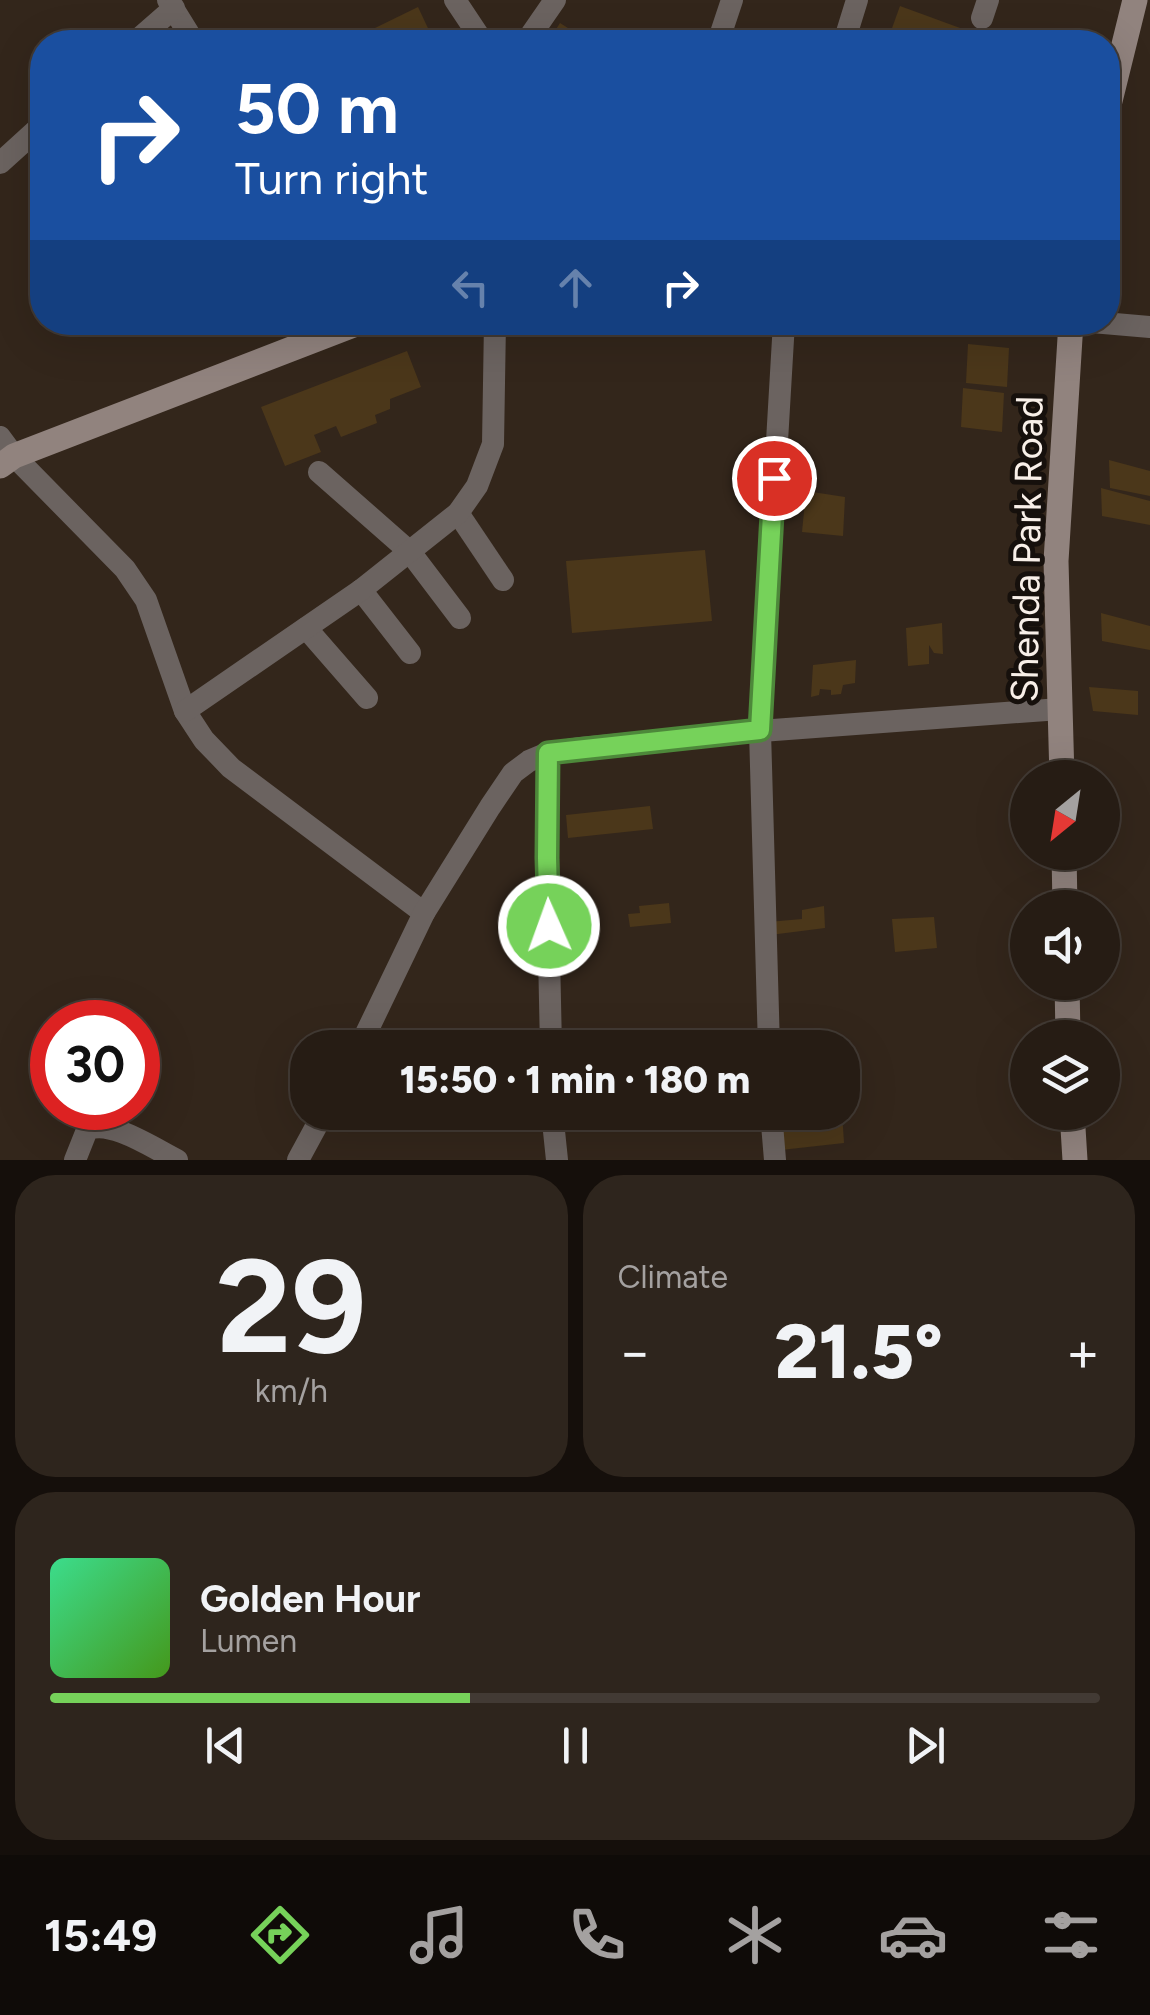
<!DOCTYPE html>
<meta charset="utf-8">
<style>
body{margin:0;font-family:Figtree,sans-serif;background:#2e251d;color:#f1f3f6;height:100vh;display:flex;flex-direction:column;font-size:38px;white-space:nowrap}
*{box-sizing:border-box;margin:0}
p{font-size:32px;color:#a4a1a0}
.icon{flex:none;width:55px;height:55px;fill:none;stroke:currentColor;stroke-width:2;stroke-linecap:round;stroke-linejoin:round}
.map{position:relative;height:1160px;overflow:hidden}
.sheet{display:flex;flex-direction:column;gap:15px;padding:15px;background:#150f0b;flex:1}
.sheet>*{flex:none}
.hud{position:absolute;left:30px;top:30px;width:1090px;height:305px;border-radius:40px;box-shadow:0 10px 40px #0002,0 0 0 2px #423a34;background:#1a4fa0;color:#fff;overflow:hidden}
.needle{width:65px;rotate:210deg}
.controls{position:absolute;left:1010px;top:760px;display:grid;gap:20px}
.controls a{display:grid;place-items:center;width:110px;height:110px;border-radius:50%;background:#261c14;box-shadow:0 10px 40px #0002,0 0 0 2px #423a34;font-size:50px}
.speed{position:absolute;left:30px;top:1000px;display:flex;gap:20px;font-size:50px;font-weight:700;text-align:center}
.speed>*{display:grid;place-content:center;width:130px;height:130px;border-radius:50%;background:#261c14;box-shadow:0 10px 40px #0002,0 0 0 2px #423a34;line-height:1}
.speed .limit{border:15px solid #d22;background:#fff;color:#111}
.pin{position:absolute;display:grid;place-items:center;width:85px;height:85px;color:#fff;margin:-42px;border:5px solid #fff;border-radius:50%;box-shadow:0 2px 10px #0007}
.me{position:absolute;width:110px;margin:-55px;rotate:358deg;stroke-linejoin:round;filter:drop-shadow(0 0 8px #0008)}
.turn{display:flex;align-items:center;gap:35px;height:210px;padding:0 40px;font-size:45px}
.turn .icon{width:130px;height:130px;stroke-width:2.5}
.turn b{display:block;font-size:70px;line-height:85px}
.lanes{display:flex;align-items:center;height:95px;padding:0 40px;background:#0003;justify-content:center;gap:50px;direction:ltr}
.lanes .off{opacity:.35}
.big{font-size:75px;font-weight:800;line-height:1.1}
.sheet .widget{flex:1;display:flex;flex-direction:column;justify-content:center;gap:15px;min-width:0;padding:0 35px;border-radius:40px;background:#2e251d}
.sheet .dial{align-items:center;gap:0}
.dial b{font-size:130px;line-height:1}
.song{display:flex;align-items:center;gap:30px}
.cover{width:120px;height:120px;border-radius:15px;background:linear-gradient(135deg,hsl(150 70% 55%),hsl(100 70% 35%))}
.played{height:10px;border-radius:5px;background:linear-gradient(90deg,#76d25a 40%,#423a34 40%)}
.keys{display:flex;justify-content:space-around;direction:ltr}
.heat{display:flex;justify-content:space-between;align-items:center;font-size:55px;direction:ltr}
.sheet .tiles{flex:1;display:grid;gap:15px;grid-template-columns:1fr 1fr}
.widget:last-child{grid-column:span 2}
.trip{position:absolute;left:290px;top:1030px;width:570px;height:100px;border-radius:40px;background:#261c14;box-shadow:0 10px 40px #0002,0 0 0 2px #423a34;font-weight:800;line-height:100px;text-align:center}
.tabs{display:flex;height:160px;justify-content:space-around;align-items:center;background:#0f0b08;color:#a4a1a0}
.tabs .icon{width:70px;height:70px}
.tabs .active{color:#76d25a}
.tabs b{font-size:45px;color:#f1f3f6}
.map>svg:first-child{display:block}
.building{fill:#4b371a}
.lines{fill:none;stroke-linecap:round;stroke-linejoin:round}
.street{stroke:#6b6360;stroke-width:22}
.secondary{stroke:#91837e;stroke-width:25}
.route-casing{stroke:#4d883a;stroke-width:25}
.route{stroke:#76d25a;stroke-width:18}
.labels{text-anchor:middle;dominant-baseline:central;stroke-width:10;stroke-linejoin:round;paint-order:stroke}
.street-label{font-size:38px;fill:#f8efe8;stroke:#16100c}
</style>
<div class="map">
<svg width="1150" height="1160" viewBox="0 0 1150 1160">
<rect width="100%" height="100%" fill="#33261b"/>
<!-- building -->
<g class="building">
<path d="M900 6 971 32 967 42H887Z"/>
<path d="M418 7 434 41 382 42 375 28Z"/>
<path d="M560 23 590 42H548Z"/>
<path d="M968 344 1009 348 1007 387 966 383Z"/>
<path d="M407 351 421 387 390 399V409L375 415 377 423 341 437 336 426 314 435 321 452 285 466 261 407Z"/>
<path d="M963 388 1004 393 1002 432 961 427Z"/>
<path d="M1109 460 1150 471V496L1110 488Z"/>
<path d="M1101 488 1150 501V525L1102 516Z"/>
<path d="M806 491 845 497 843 536 802 532Z"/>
<path d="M705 550 712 621 572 633 566 561Z"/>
<path d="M1101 613 1150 626V650L1102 641Z"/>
<path d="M942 623 943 654 934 653 929 645V664L908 666 906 628Z"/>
<path d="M856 660 855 683 843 685 841 694 831 695V690L820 689 819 695 811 697 813 665Z"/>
<path d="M1089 687 1138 691V715L1093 711Z"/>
<path d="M650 806 653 829 568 838 566 815Z"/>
<path d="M669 903 671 923 630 927 628 914 640 913 639 906Z"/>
<path d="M824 906 825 928 770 935 768 922 802 919V910Z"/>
<path d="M934 917 937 948 895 952 892 919Z"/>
<path d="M775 1112H842L844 1143 781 1150Z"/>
</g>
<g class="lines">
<!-- street -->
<g class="street">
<path d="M168 0 194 42"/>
<path d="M455 0 483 42"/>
<path d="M982 18 988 0"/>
<path d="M135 42 174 8"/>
<path d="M526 42 555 0"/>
<path d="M718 42 732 0"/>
<path d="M844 42 857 0"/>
<path d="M0 163 42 125"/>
<path d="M1092 322 1150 327"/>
<path d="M0 437 14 456 125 569 146 600 185 711 204 740 231 768 424 913"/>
<path d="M319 472 410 552 460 618"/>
<path d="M458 513 503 580"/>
<path d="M361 590 410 653"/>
<path d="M306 628 367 698"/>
<path d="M185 711 361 590 458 513 477 486 493 444 495 322"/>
<path d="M548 753 547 858 551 1048"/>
<path d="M359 1048 424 913 490 807 513 773 529 761 548 753 581 748 760 731 1060 709"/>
<path d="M769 1048 760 731 784 322"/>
<path d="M552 1112 557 1160"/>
<path d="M771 1112 775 1160"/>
<path d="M75 1160 87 1130C109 1118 155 1149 177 1160"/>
<path d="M298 1160 324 1112"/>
</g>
<!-- secondary -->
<g class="secondary">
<path d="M1108 109 1135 0"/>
<path d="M0 466 14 456 361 322"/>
<path d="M1062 778 1056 561 1071 322"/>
<path d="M1064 852 1065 908"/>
<path d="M1067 982 1068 1038"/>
<path d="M1072 1112 1075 1160"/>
</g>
</g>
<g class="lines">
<!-- route casing -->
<g class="route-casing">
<path id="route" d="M549 926 547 858 548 753 760 730 774 478"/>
</g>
<!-- route -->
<use href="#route" class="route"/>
</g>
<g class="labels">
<!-- street labels -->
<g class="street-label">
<text transform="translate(1027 549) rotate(-89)">Shenda Park Road</text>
</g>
</g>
</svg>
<div class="controls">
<a><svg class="needle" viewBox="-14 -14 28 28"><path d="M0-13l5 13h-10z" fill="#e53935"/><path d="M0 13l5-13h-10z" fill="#a4a1a0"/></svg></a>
<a><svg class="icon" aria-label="sound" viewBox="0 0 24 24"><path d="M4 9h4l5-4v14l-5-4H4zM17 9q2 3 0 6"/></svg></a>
<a><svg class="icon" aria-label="layers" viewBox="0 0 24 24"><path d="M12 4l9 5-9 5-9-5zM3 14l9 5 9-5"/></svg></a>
</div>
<div class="speed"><div class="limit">30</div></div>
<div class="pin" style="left:774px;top:478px;background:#d93025"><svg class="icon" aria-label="arrive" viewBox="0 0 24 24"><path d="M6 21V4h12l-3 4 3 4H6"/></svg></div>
<svg class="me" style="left:549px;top:926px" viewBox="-20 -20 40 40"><circle r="17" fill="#76d25a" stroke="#fff" stroke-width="3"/><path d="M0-11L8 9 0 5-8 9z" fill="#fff"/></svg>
<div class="trip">15:50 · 1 min · 180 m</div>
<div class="hud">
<div class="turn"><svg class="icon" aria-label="right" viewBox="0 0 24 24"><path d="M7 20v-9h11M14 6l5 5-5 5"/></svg><div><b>50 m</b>Turn right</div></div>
<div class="lanes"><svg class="icon off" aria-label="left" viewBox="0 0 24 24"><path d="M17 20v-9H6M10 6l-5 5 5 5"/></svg><svg class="icon off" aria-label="ahead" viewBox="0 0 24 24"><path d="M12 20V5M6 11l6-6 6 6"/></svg><svg class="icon" aria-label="right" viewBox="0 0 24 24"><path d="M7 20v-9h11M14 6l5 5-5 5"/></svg></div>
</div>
</div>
<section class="sheet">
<div class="tiles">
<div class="widget dial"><b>29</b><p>km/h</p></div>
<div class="widget"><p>Climate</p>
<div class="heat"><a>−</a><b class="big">21.5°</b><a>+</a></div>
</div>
<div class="widget">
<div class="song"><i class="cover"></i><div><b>Golden Hour</b><p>Lumen</p></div></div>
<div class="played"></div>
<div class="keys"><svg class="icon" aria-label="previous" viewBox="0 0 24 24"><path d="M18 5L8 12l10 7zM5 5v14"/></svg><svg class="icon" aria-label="pause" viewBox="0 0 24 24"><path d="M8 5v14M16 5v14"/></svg><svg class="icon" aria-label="next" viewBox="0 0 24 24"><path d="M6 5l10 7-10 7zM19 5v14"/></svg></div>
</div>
</div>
</section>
<nav class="tabs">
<b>15:49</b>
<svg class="icon active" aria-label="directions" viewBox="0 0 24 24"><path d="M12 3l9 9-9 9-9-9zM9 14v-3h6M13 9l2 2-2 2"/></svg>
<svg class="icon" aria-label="music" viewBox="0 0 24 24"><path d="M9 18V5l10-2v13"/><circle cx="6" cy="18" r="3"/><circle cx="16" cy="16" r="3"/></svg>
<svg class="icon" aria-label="phone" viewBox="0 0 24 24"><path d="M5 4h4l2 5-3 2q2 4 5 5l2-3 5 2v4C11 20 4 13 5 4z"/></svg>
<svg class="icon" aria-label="climate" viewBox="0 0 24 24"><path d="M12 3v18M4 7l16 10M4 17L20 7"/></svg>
<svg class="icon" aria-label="car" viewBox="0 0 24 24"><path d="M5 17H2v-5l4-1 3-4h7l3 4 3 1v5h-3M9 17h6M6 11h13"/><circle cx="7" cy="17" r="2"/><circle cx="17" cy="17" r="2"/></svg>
<svg class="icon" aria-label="filters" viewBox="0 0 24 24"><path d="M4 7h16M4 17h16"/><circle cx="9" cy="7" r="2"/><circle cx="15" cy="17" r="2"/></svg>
</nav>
